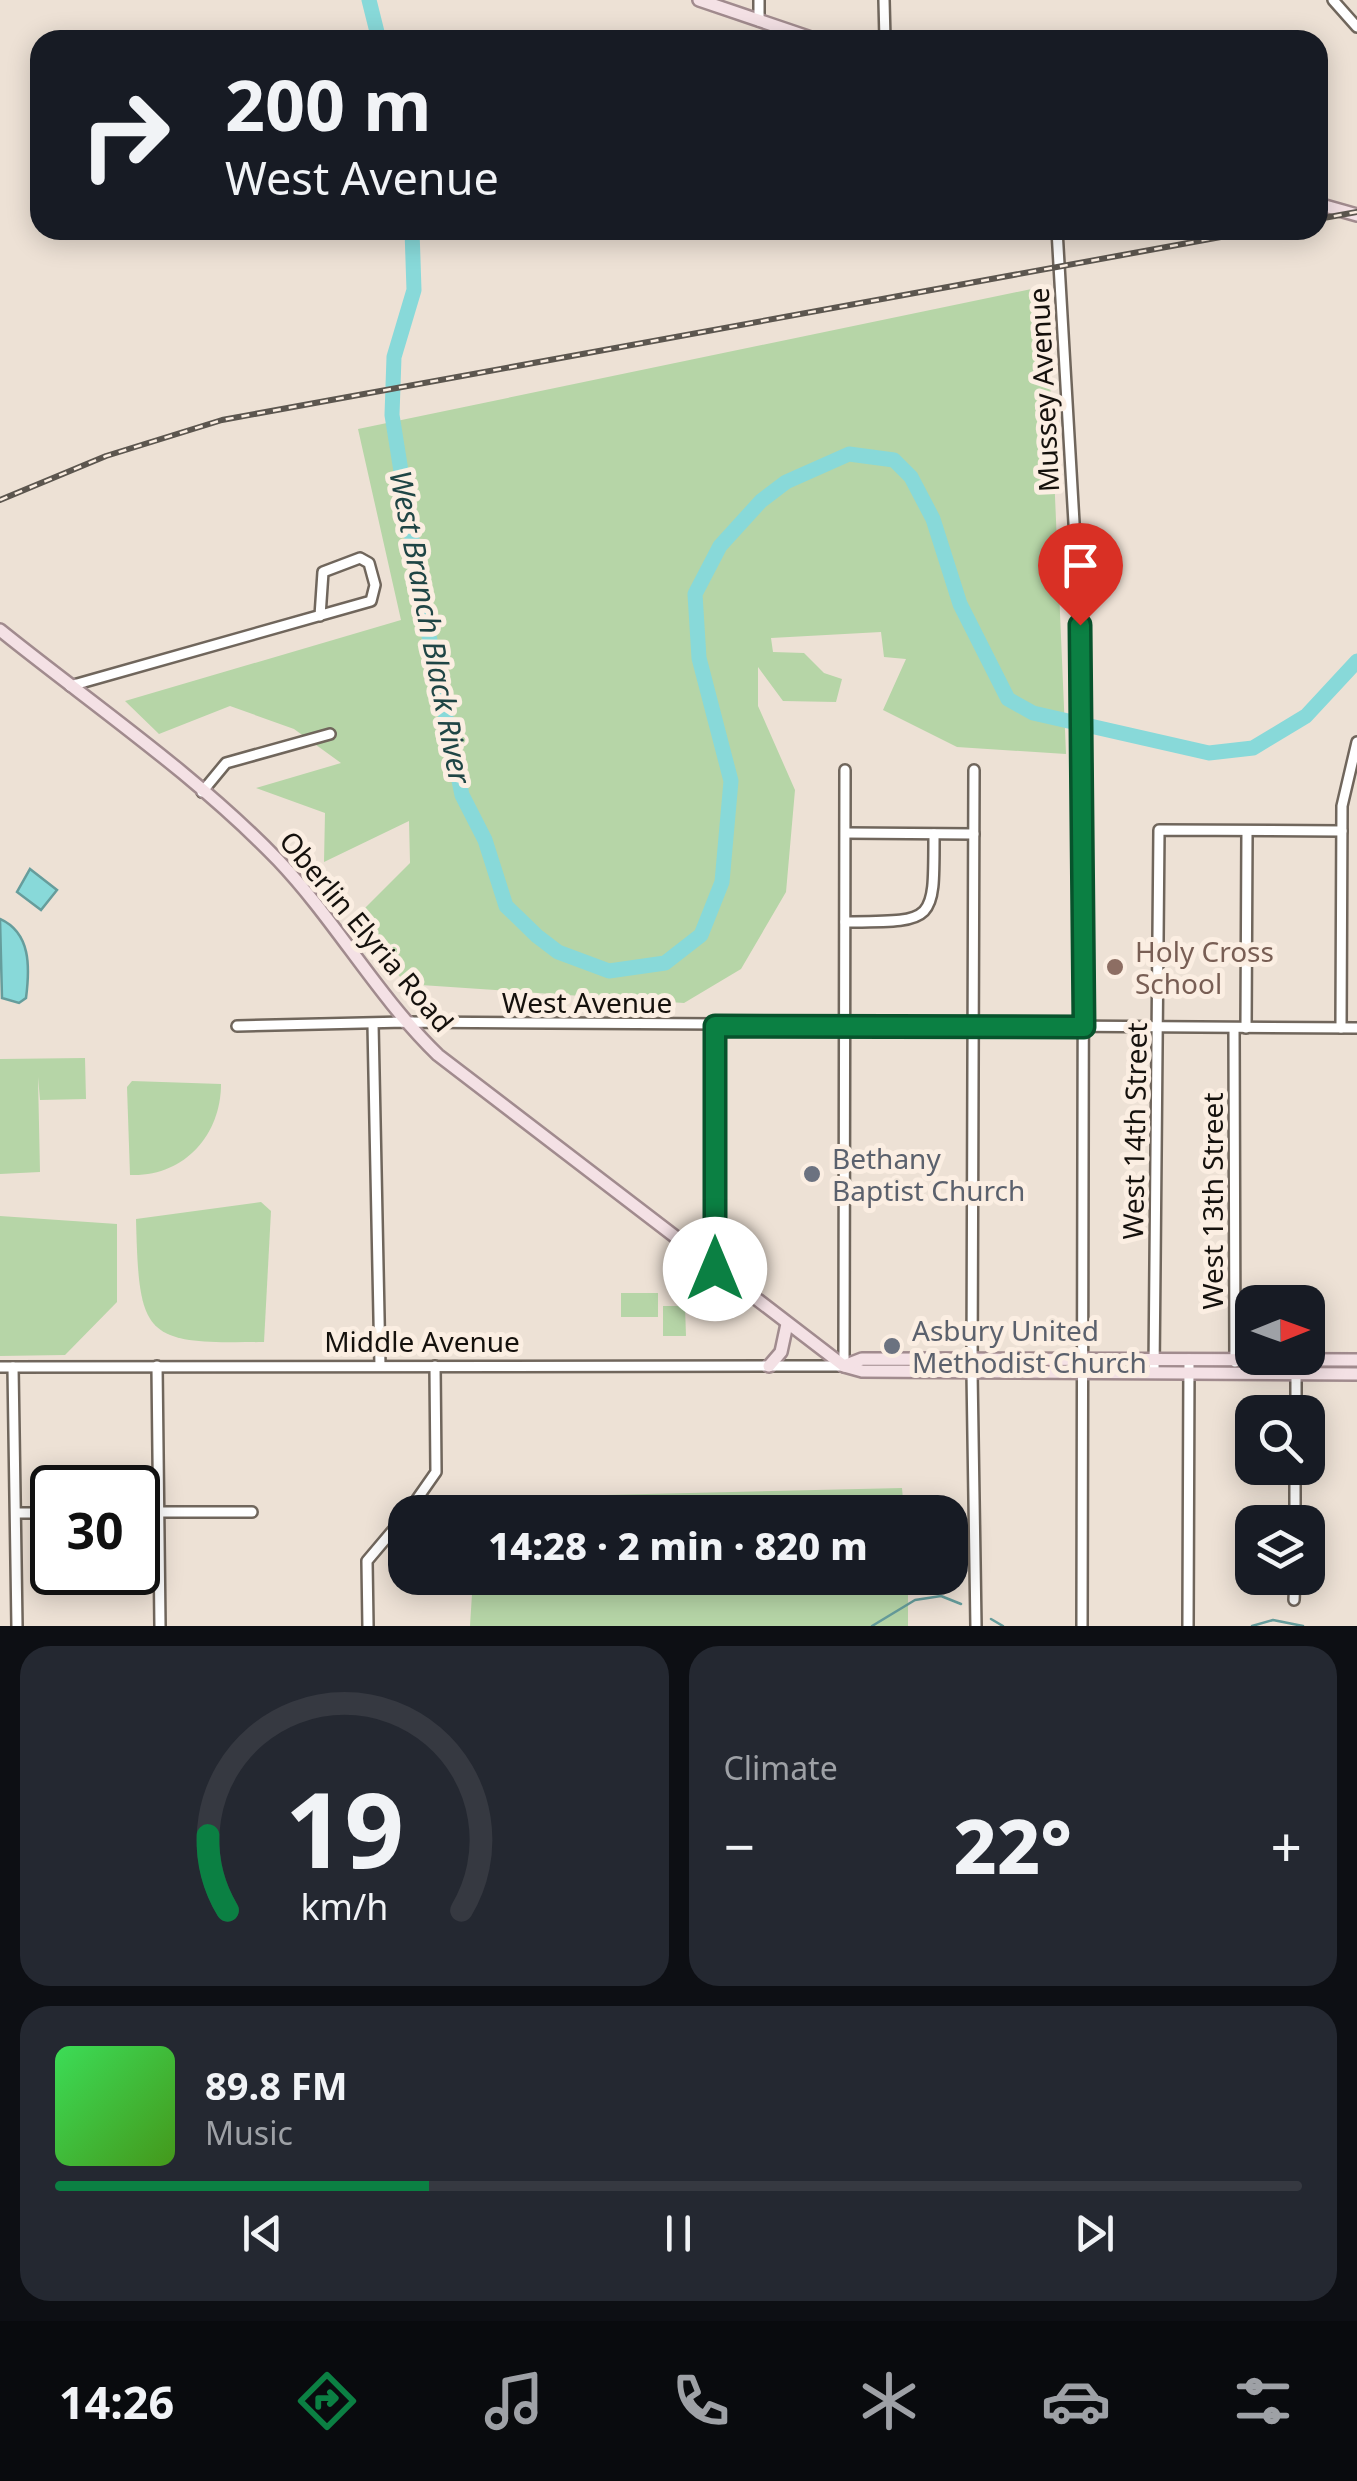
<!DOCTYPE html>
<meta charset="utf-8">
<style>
body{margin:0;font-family:"Noto Sans",sans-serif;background:#242831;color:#f1f3f6;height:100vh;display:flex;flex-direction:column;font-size:38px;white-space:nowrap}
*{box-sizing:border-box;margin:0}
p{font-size:32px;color:#9ea1a6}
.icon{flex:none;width:55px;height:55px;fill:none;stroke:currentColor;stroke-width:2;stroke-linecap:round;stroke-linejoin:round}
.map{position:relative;height:1626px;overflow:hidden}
.details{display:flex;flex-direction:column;gap:20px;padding:20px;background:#0d0f14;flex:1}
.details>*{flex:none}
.guide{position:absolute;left:30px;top:30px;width:1298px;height:210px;border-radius:30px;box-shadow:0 5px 25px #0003;background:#171b24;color:#f1f3f6;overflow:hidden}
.needle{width:65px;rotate:89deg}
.buttons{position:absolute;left:1235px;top:1285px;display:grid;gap:20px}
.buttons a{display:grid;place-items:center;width:90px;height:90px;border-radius:20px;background:#171b24;box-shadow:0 5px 25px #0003;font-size:50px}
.speed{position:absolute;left:30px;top:1465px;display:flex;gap:20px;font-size:50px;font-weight:700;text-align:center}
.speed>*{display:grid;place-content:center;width:130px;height:130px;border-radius:50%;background:#171b24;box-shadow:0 5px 25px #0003;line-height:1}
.speed .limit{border:5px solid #111;border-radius:15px;background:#fff;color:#111}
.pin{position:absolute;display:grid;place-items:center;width:85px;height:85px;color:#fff;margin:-102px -42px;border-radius:50% 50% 50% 0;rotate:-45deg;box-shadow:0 0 10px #0007}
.pin .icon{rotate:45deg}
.me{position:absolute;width:110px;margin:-55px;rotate:0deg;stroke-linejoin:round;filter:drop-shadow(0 0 8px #0008)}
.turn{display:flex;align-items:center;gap:35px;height:210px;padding:0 30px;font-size:45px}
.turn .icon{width:130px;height:130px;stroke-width:2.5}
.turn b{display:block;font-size:70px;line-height:85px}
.big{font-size:75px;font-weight:800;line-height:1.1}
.details .tile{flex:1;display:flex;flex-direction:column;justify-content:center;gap:15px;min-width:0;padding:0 35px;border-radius:30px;background:#242831}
.details .dial{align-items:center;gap:0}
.dial svg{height:260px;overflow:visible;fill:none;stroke:#363941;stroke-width:7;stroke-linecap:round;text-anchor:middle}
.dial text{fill:#f1f3f6;stroke:none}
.song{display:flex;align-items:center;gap:30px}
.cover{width:120px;height:120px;border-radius:15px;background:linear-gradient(135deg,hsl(130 70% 55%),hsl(100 70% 35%))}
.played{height:10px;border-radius:5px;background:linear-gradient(90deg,#0b8043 30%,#363941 30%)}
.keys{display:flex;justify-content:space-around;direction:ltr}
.heat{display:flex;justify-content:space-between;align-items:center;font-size:55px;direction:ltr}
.details .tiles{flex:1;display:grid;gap:20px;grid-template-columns:1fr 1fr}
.tile:last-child{grid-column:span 2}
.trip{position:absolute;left:388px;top:1495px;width:580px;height:100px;border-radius:30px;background:#171b24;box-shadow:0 5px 25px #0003;font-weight:800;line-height:100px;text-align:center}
.tab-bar{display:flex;height:160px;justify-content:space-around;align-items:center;background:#090b0e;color:#9ea1a6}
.tab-bar .icon{width:70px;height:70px}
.tab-bar .active{color:#0b8043}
.tab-bar b{font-size:45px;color:#f1f3f6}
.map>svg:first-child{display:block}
.green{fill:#b6d5a7}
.water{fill:#88d9d9;stroke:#669d9c;stroke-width:2.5}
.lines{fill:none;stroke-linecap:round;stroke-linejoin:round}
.stream{stroke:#669d9c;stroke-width:2.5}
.river{stroke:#88d9d9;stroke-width:15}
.minor-casing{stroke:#70665c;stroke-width:14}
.major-casing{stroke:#a18b8e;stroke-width:16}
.minor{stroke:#fff;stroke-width:9}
.major{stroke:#f4e1e5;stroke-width:11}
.rail-casing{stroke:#5c564f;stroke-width:6}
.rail{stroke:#fbeee2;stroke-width:2.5;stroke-dasharray:8;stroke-linecap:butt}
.route-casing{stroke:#07532c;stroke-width:25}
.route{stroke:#0b8043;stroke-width:18}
.education-dot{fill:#8d6e63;stroke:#fbeee2;stroke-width:4}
.worship-dot{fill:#6b7280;stroke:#fbeee2;stroke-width:4}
.labels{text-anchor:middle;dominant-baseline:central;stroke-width:10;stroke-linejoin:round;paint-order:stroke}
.street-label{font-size:28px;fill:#15110d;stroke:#fbeee2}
.education-label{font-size:28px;fill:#785e54;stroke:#fbeee2;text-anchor:start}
.worship-label{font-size:28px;fill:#5b616d;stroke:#fbeee2;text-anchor:start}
.water-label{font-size:30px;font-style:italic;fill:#1f4545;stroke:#fbeee2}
</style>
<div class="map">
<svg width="1357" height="1626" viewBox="0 0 1357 1626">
<rect width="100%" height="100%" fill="#ede1d5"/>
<!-- green -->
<g class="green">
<path d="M1046 286 1066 754 957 747 883 710 906 659 884 657 881 632 771 638 773 652 804 653 824 673 842 679 836 702 783 701 758 667V706L795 790 786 892 741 969 684 1003 406 984 353 920 410 863 409 821 324 862 325 813 256 788 341 763 294 729 230 706 159 734 125 701 401 620 358 429Z"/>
<path d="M85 1058 86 1099 40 1100 38 1077 40 1172 0 1174V1059Z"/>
<path d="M132 1081 221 1084C221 1135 184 1177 130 1175L127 1087Z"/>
<path d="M261 1202 271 1211 264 1342C144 1344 139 1339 136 1219Z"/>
<path d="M0 1216 117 1224V1302L65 1355 0 1356Z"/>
<rect x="621" y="1293" width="37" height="24"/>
<path d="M663 1306H685L686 1336H663Z"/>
<path d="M902 1488 904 1512H478L479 1498Z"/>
<path d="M473 1578H908V1626H470Z"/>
</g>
<!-- water -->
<g class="water">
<path d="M30 869 57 890 41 910 17 892Z"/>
<path d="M0 919C31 933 30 967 26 998L19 1003 2 998Z"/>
</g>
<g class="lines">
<!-- stream -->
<g class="stream">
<path d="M991 1619 1003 1626"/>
<path d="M872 1626 915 1600 941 1596 961 1604"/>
<path d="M1252 1626 1273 1620 1303 1626"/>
</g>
<!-- river -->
<g class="river">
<path d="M369 0 379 40"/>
<path d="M412 230 414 290 394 357 392 415 422 602 462 795 485 840 506 906 537 936 558 952 609 971 665 963 701 935 722 882 731 781 699 658 695 594 720 546 761 501 786 482 849 454 894 460 911 477 933 519 960 604 1008 699 1033 713 1209 753 1253 748 1306 716 1357 661"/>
</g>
<!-- minor casing -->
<g class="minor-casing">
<g id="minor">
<path d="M759 0V21"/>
<path d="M884 0 885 40"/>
<path d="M1333 0 1357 27"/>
<path d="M1057 230 1084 695 1082 1626"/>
<path d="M70 686 371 601 375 585 369 563 360 558 323 572 320 616"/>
<path d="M974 770 972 1372 976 1626"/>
<path d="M202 792 226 763 330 734"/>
<path d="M846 833 974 834"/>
<path d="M845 922C936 921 934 924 934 834"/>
<path d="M373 1024 380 1366"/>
<path d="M237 1026 405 1022 1357 1028"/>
<path d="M715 1026V1269"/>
<path d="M1234 1028 1235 1362"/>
<path d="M1246 1028 1247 831"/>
<path d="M1341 1028 1342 806 1357 742"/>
<path d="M157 1366 160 1626"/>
<path d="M0 1367 844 1366 845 770"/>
<path d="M13 1367 17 1626"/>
<path d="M1154 1372 1159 830 1342 831"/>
<path d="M1296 1412V1374"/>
<path d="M138 1512H252"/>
<path d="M408 1512 436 1472 435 1366"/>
<path d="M16 1513H52"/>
<path d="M1295 1522V1468"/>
<path d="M1294 1600 1295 1578"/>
<path d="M368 1626 367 1561 405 1516"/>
<path d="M1188 1626 1189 1359"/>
</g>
</g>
<!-- major casing -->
<g class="major-casing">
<g id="major">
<path d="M699 0 817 40"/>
<path d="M1318 204 1357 215"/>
<path d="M0 630C92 704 195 774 278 860 336 921 377 996 438 1055L844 1366 862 1371 1357 1374"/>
<path d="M769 1366 781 1352 787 1324"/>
<path d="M844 1366 862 1359 1357 1360"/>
</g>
</g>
<!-- minor -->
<use href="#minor" class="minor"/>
<!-- major -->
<use href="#major" class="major"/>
<!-- rail casing -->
<g class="rail-casing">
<g id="rail">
<path d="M1318 219 1357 212"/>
<path d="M0 500 106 456 222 420 1259 230"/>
</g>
</g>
<!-- rail -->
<use href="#rail" class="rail"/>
</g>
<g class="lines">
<!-- route casing -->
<g class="route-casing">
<path id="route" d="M715 1269V1026L1084 1027 1080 625"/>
</g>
<!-- route -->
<use href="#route" class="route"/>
</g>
<!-- markers -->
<circle class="education-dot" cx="1115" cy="967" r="10"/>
<g class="worship-dot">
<circle cx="812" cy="1174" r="10"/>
<circle cx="892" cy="1346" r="10"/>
</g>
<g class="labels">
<!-- street labels -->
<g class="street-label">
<text transform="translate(1043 390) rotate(-93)">Mussey Avenue</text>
<text transform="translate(367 931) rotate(50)">Oberlin Elyria Road</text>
<text x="587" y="1002">West Avenue</text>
<text transform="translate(1134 1131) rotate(-89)">West 14th Street</text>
<text transform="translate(1212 1201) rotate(-90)">West 13th Street</text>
<text x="422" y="1341">Middle Avenue</text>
</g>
<!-- education labels -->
<g class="education-label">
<text x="1135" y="951">Holy Cross<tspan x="1135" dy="32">School</tspan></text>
</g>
<!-- worship labels -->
<g class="worship-label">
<text x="832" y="1158">Bethany<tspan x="832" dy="32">Baptist Church</tspan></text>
<text x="912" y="1330">Asbury United<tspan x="912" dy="32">Methodist Church</tspan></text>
</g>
<!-- water labels -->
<g class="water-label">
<text transform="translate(431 627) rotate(79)">West Branch Black River</text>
</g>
</g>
</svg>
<div class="buttons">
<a><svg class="needle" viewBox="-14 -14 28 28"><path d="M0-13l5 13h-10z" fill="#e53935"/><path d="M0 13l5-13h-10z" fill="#9ea1a6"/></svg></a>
<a><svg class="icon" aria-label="search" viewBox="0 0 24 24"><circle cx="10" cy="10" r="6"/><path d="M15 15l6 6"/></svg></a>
<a><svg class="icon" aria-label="layers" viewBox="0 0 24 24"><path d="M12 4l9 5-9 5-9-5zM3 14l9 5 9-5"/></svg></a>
</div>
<div class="speed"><div class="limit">30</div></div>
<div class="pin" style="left:1080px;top:625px;background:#d93025"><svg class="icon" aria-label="arrive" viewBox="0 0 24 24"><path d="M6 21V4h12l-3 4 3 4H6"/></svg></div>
<svg class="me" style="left:715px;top:1269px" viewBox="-20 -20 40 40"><circle r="19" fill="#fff"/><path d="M0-13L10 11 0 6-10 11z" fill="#0b8043"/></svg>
<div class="trip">14:28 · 2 min · 820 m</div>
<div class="guide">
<div class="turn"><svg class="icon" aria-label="right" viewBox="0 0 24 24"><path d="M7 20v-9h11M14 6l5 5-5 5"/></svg><div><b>200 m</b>West Avenue</div></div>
</div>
</div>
<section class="details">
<div class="tiles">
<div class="tile dial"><svg viewBox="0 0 100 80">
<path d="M14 69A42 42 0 1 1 86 69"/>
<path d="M14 69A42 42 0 0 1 8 46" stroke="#0b8043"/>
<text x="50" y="56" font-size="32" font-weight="700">19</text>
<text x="50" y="72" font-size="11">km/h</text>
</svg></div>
<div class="tile"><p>Climate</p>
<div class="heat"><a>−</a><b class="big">22°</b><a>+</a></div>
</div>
<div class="tile">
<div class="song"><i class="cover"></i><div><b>89.8 FM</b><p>Music</p></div></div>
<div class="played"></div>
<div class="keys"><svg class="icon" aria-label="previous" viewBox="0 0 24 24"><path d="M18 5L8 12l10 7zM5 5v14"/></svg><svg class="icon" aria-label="pause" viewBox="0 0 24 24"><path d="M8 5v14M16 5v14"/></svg><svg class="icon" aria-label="next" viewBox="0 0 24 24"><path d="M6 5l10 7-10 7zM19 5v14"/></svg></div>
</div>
</div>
</section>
<nav class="tab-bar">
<b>14:26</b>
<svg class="icon active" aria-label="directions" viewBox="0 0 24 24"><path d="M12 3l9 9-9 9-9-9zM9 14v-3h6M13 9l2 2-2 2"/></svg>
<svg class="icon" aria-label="music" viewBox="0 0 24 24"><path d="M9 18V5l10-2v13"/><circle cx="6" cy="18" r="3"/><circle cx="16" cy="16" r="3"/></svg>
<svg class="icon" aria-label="phone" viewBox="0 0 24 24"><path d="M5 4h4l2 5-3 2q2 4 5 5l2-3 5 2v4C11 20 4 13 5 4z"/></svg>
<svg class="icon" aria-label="climate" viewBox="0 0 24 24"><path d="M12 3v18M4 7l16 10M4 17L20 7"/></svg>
<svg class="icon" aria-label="car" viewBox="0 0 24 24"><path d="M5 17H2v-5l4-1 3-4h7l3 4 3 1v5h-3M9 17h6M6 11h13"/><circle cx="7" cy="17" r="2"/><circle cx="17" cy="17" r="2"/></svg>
<svg class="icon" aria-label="filters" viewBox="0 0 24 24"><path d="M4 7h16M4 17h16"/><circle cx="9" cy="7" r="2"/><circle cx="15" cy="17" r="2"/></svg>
</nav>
